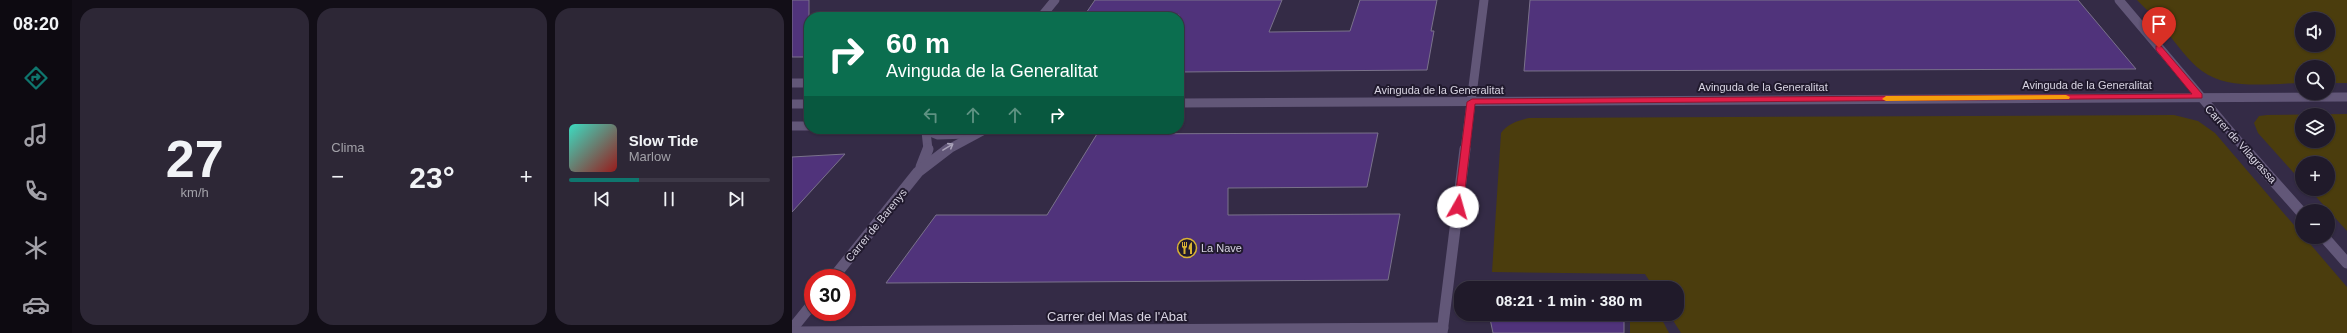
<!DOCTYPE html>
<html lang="es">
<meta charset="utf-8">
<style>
body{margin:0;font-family:Arial,sans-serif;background:#2d2736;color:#f1f3f6;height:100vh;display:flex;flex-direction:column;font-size:15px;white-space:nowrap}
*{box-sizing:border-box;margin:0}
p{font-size:13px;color:#a2a1a8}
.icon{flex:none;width:22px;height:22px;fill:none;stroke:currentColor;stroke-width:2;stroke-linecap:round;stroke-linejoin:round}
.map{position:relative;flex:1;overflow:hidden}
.drawer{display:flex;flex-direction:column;gap:8px;padding:8px;background:#120e17;width:720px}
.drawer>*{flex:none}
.guide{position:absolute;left:12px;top:12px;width:380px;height:122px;border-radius:16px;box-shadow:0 1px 3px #0004,0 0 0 1px #3d3847;background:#0b6e4f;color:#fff;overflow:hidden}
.buttons{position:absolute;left:1503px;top:12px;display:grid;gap:8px}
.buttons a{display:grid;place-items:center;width:40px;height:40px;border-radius:50%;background:#201a2a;box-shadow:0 1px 3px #0004,0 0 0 1px #3d3847;font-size:20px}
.speed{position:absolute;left:12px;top:269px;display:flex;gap:8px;font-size:20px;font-weight:700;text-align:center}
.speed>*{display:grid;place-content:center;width:52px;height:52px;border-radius:50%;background:#201a2a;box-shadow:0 1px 3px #0004,0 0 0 1px #3d3847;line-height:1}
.speed .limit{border:6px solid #d22;background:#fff;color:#111}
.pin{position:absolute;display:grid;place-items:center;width:34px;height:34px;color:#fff;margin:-41px -17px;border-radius:50% 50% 50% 0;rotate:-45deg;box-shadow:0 0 4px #0007}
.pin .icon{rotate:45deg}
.me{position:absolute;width:44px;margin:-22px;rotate:7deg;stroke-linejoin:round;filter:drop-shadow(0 0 3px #0008)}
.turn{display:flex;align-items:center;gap:14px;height:84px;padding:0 16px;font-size:18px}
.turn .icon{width:52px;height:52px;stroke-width:2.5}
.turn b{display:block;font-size:28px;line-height:34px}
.lanes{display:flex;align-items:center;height:38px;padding:0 16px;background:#0003;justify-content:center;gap:20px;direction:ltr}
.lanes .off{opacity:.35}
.big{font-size:30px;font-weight:600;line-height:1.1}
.drawer .widget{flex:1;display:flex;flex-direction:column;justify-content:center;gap:6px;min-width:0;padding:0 14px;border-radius:16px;background:#2d2736}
.drawer .dial{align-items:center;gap:0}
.dial b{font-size:52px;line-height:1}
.song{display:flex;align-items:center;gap:12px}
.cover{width:48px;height:48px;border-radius:6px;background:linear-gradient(135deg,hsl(170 70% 55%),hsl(0 70% 35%))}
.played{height:4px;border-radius:2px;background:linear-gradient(90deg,#0f766e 35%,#3d3847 35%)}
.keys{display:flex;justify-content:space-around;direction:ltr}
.heat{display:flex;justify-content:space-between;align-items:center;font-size:22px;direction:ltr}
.drawer .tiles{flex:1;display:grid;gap:8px;grid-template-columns:repeat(3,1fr)}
.trip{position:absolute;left:662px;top:281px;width:230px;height:40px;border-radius:16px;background:#201a2a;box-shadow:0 1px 3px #0004,0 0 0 1px #3d3847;font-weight:600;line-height:40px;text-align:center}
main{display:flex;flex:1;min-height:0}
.menu{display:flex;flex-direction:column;width:72px;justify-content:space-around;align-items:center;background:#0d0a11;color:#a2a1a8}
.menu .icon{width:28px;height:28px}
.menu .active{color:#0f766e}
.menu b{font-size:18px;color:#f1f3f6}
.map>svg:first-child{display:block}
.built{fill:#342b46;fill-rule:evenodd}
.green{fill:#4b3d0d;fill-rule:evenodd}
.building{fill:#50337b;stroke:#7a728b}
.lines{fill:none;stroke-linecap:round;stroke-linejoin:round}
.minor-far1{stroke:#625778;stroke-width:9}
.minor{stroke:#625778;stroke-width:11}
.oneway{stroke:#a9a2b8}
.route{fill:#e11d48;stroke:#92132f}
.slow{fill:#f59e0b}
.labels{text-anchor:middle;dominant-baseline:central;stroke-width:4;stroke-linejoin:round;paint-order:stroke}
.street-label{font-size:11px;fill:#d8d4e2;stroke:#211a2e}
.poi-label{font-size:11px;fill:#d8d4e2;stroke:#211a2e;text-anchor:start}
.near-street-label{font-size:13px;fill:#d8d4e2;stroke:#211a2e}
</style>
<main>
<nav class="menu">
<b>08:20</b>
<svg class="icon active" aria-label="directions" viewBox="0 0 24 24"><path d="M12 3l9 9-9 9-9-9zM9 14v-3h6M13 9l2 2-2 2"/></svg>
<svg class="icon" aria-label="music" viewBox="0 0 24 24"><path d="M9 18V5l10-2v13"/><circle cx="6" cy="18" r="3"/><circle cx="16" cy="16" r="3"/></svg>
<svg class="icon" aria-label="phone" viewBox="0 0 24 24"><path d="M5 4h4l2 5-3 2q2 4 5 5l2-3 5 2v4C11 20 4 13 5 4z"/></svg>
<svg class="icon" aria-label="climate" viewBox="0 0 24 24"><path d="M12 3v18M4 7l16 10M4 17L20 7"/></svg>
<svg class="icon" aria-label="car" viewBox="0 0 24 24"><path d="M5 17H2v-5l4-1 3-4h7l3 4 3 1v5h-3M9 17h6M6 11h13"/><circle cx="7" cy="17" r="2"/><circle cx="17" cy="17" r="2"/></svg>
</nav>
<section class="drawer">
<div class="tiles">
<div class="widget dial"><b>27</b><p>km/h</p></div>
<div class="widget"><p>Clima</p>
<div class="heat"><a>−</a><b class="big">23°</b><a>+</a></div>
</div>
<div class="widget">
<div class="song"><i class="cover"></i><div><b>Slow Tide</b><p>Marlow</p></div></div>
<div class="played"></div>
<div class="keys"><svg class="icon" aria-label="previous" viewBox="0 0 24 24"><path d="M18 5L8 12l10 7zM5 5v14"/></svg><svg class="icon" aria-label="pause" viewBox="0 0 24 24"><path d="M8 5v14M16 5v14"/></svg><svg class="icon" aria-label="next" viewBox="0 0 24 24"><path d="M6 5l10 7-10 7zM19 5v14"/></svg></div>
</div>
</div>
</section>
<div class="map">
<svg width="1555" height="333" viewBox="0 0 1555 333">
<rect width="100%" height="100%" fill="#2a2338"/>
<!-- built -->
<path class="built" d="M0 0H1555V333H0ZM17 17H387V129H17ZM1510 19H1536V45H1510ZM1510 67H1536V93H1510ZM1510 115H1536V141H1510ZM1510 163H1536V189H1510ZM1510 211H1536V237H1510ZM21 278H55V312H21ZM669 288H885V314H669Z"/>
<!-- green -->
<g class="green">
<path d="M1345 0H1555V83H1536V67H1510V83C1479 83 1437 91 1410 71 1396 61 1385 44 1373 30H1380L1363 11 1355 10ZM1510 19H1536V45H1510Z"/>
<path d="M1555 114V231L1517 189H1536V163H1510V182L1466 133 1462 123 1467 116 1475 115ZM1510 115H1536V141H1510Z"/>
<path d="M1382 115 1406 121 1423 133 1555 287V333H889L877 314H885V288H862L853 274 700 272 709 133C715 124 727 120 737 118Z"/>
<path d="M838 314H867L877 333H838Z"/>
</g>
<!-- building -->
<g class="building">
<rect x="0" y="0" width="17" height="57"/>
<path d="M303 0H490L477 32 558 31 568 0H645L639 31H642L635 70 387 72V15L292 16Z"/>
<path d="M738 0H1286L1344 69 732 71Z"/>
<path d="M586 133 575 187 436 188V215L608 214 596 280 94 283 144 215H255L305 134Z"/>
<path d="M53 154 0 212V157Z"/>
<path d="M697 314H832V333H701Z"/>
</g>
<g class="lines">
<!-- minor-far1 -->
<g class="minor-far1">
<path d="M1327 0 1454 150"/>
<path d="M249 17 263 0"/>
<path d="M0 83H17"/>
<path d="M387 103 1555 97"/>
<path d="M0 104H17"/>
<path d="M0 126H17"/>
<path d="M131 129 146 135 176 134"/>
<path d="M134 131 136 150"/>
<path d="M155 150 194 129"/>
<path d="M673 150 692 0"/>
</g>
<!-- minor -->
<g class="minor">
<path d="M1453 149 1510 213"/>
<path d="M129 167 136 149"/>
<path d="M1532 237 1555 263"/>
<path d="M41 278 126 172 156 149"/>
<path d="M0 329 21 303"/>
<path d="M0 332 651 328"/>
<path d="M650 333 673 149"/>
</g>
</g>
<!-- one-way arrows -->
<defs><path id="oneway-shaft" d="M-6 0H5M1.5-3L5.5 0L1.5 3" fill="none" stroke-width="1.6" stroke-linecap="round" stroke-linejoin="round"/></defs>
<use class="oneway" href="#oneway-shaft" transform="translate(156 147) rotate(-31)"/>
<!-- route -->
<path class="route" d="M1364 46H1369L1410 94V98L683 104 671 207 666 211 662 207 675 102 680 99 1400 94 1364 50Z"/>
<!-- slow -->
<path class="slow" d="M1274 95 1278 97 1277 99 1094 101 1090 99 1094 96Z"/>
<!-- icons -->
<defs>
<g id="restaurant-ring" transform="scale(1)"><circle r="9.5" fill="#211a2e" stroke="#d9b334" stroke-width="1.5"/><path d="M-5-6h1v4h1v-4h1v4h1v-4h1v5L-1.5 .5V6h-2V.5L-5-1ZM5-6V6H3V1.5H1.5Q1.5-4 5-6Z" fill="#d9b334"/></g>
</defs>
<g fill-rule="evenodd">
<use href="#restaurant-ring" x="395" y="248"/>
</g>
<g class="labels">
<!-- street labels -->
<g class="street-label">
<text x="1295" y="85">Avinguda de la Generalitat</text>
<text x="971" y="87">Avinguda de la Generalitat</text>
<text x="647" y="90">Avinguda de la Generalitat</text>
<text transform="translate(1449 144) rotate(48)">Carrer de Vilagrassa</text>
<text transform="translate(84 225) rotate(-51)">Carrer de Barenys</text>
</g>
<!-- poi labels -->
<g class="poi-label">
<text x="409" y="248">La Nave</text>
</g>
<!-- near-street labels -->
<g class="near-street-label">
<text x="325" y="316">Carrer del Mas de l'Abat</text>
</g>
</g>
</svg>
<div class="buttons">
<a><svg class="icon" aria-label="sound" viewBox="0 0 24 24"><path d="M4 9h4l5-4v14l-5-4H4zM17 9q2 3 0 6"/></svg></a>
<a><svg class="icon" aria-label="search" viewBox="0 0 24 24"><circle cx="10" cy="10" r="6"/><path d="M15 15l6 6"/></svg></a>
<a><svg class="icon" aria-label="layers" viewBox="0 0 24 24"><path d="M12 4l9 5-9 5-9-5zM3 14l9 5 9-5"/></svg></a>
<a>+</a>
<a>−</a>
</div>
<div class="speed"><div class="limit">30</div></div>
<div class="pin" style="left:1367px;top:48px;background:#d93025"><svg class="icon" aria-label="arrive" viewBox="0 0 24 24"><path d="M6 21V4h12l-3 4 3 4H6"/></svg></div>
<svg class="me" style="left:666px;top:207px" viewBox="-20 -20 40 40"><circle r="19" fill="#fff"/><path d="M0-13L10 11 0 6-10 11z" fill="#e11d48"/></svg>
<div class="trip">08:21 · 1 min · 380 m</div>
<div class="guide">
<div class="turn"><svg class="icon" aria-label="right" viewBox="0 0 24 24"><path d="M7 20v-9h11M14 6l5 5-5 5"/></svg><div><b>60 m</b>Avinguda de la Generalitat</div></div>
<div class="lanes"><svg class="icon off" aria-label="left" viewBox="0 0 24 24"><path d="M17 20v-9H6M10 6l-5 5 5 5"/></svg><svg class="icon off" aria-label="ahead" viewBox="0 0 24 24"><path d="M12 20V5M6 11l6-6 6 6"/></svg><svg class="icon off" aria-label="ahead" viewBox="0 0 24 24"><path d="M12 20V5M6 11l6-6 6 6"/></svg><svg class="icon" aria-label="right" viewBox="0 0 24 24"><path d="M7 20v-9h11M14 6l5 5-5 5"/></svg></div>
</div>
</div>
</main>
